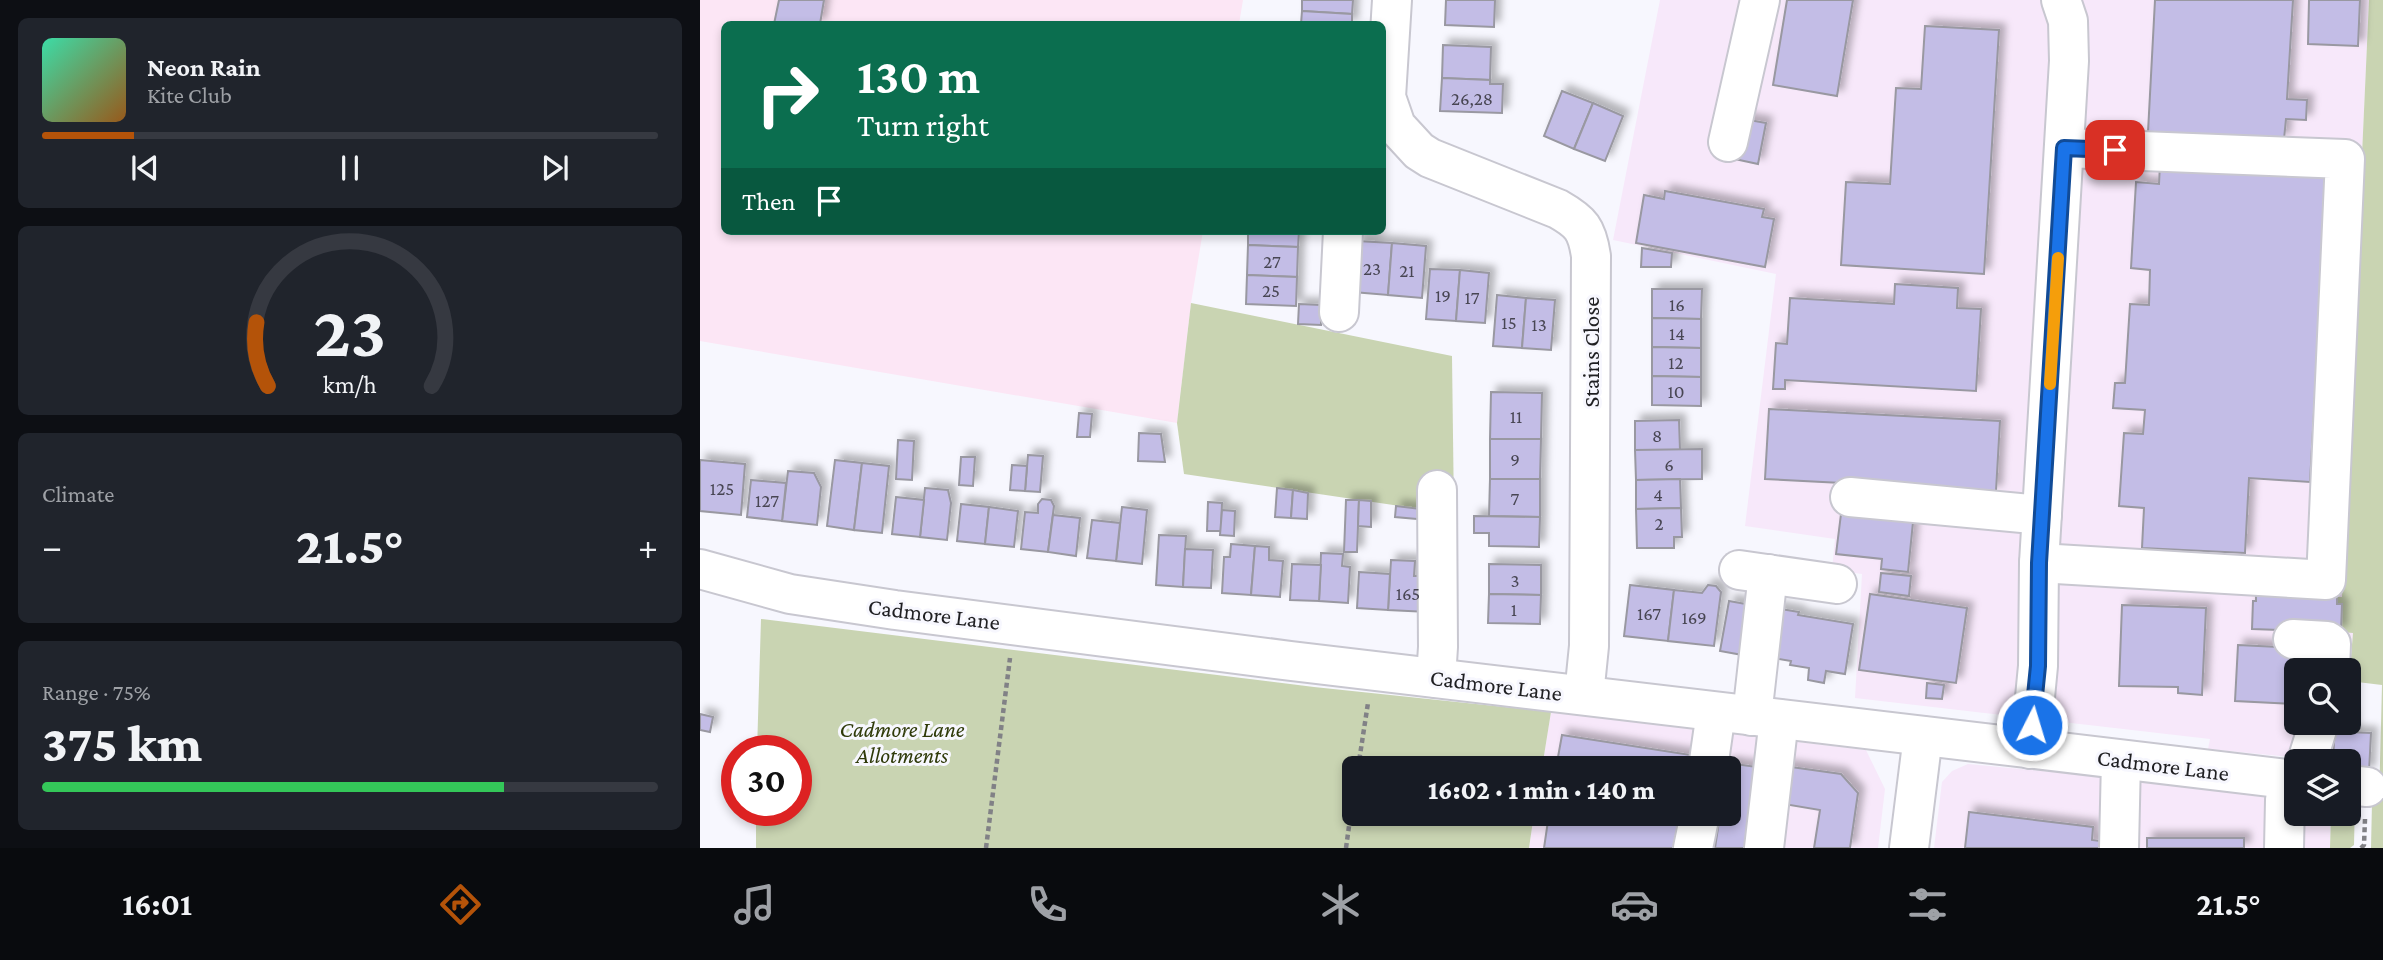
<!DOCTYPE html>
<meta charset="utf-8">
<style>
body{margin:0;font-family:"Crimson Pro",serif;background:#20242c;color:#f1f3f6;height:100vh;display:flex;flex-direction:column;font-size:26px;white-space:nowrap}
*{box-sizing:border-box;margin:0}
p{font-size:23px;color:#9ea1a6}
.icon{flex:none;width:38px;height:38px;fill:none;stroke:currentColor;stroke-width:2;stroke-linecap:round;stroke-linejoin:round}
.map{position:relative;flex:1;overflow:hidden}
.sheet{display:flex;flex-direction:column;gap:18px;padding:18px;background:#0d0f14;width:700px}
.sheet>*{flex:none}
.guide{position:absolute;left:21px;top:21px;width:665px;height:214px;border-radius:10px;box-shadow:0 4px 10px #0003;background:#0b6e4f;color:#fff;overflow:hidden}
.controls{position:absolute;left:1584px;top:658px;display:grid;gap:14px}
.controls a{display:grid;place-items:center;width:77px;height:77px;border-radius:10px;background:#171b24;box-shadow:0 4px 10px #0003;font-size:35px}
.speed{position:absolute;left:21px;top:735px;display:flex;gap:14px;font-size:35px;font-weight:700;text-align:center}
.speed>*{display:grid;place-content:center;width:91px;height:91px;border-radius:50%;background:#171b24;box-shadow:0 4px 10px #0003;line-height:1}
.speed .limit{border:10px solid #d22;background:#fff;color:#111}
.pin{position:absolute;display:grid;place-items:center;width:60px;height:60px;color:#fff;margin:-30px;border-radius:14px;box-shadow:0 4px 10px #0006}
.me{position:absolute;width:77px;margin:-38px;rotate:5deg;stroke-linejoin:round;filter:drop-shadow(0 0 5px #0008)}
.turn{display:flex;align-items:center;gap:24px;height:147px;padding:0 21px;font-size:32px}
.turn .icon{width:91px;height:91px;stroke-width:2.5}
.turn b{display:block;font-size:49px;line-height:60px}
.then{display:flex;align-items:center;height:66px;padding:0 21px;background:#0003;gap:14px;font-size:26px}
.big{font-size:52px;font-weight:800;line-height:1.1}
.sheet .widget{flex:1;display:flex;flex-direction:column;justify-content:center;gap:10px;min-width:0;padding:0 24px;border-radius:10px;background:#20242c}
.sheet .dial{align-items:center;gap:0}
.dial svg{height:182px;overflow:visible;fill:none;stroke:#363941;stroke-width:7;stroke-linecap:round;text-anchor:middle}
.dial text{fill:#f1f3f6;stroke:none}
.song{display:flex;align-items:center;gap:21px}
.cover{width:84px;height:84px;border-radius:10px;background:linear-gradient(135deg,hsl(160 70% 55%),hsl(30 70% 35%))}
.played{height:7px;border-radius:4px;background:linear-gradient(90deg,#b45309 15%,#363941 15%)}
.keys{display:flex;justify-content:space-around;direction:ltr}
.heat{display:flex;justify-content:space-between;align-items:center;font-size:38px;direction:ltr}
.charge{height:10px;border-radius:5px;background:linear-gradient(90deg,#34c759 75%,#363941 0)}
.trip{position:absolute;left:642px;top:756px;width:399px;height:70px;border-radius:10px;background:#171b24;box-shadow:0 4px 10px #0003;font-weight:800;line-height:70px;text-align:center}
.tab-bar{display:flex;height:112px;justify-content:space-around;align-items:center;background:#090b0e;color:#9ea1a6}
.tab-bar .icon{width:49px;height:49px}
.tab-bar .current{color:#b45309}
.tab-bar b{font-size:32px;color:#f1f3f6}
main{display:flex;flex:1;min-height:0}
.map>svg:first-child{display:block}
.industrial{fill:#f7e8fa}
.education{fill:#fce6f5}
.green{fill:#c9d4b2}
.building{fill:#c3bde6;stroke:#9998a1;stroke-width:2;filter:url(#shadow)}
.lines{fill:none;stroke-linecap:round;stroke-linejoin:round}
.minor-casing{stroke:#c8c7d0;stroke-width:42}
.path{stroke:#818186;stroke-width:4.5;stroke-dasharray:5 3.5;stroke-linecap:butt}
.minor{stroke:#fff;stroke-width:38}
.route-casing{stroke:#114b97;stroke-width:18}
.route{stroke:#1a73e8;stroke-width:12}
.slow{stroke:#f59e0b;stroke-width:12}
.labels{text-anchor:middle;dominant-baseline:central;stroke-width:6;stroke-linejoin:round;paint-order:stroke}
.number-label{font-size:19px;fill:#484653}
.street-label{font-size:23px;fill:#1f1f22;stroke:#f7f7fe}
.park-label{font-size:23px;font-style:italic;fill:#2f3a09;stroke:#f7f7fe}
</style>
<main>
<section class="sheet">
<div class="widget">
<div class="song"><i class="cover"></i><div><b>Neon Rain</b><p>Kite Club</p></div></div>
<div class="played"></div>
<div class="keys"><svg class="icon" aria-label="previous" viewBox="0 0 24 24"><path d="M18 5L8 12l10 7zM5 5v14"/></svg><svg class="icon" aria-label="pause" viewBox="0 0 24 24"><path d="M8 5v14M16 5v14"/></svg><svg class="icon" aria-label="next" viewBox="0 0 24 24"><path d="M6 5l10 7-10 7zM19 5v14"/></svg></div>
</div>
<div class="widget dial"><svg viewBox="0 0 100 80">
<path d="M14 69A42 42 0 1 1 86 69"/>
<path d="M14 69A42 42 0 0 1 9 41" stroke="#b45309"/>
<text x="50" y="56" font-size="32" font-weight="700">23</text>
<text x="50" y="72" font-size="11">km/h</text>
</svg></div>
<div class="widget"><p>Climate</p>
<div class="heat"><a>−</a><b class="big">21.5°</b><a>+</a></div>
</div>
<div class="widget"><p>Range · 75%</p><b class="big">375 km</b><div class="charge"></div></div>
</section>
<div class="map">
<svg width="1683" height="848" viewBox="0 0 1683 848">
<defs>
<filter id="shadow"><feDropShadow dx="6" dy="-6" stdDeviation="3.5" flood-color="#0004"/></filter>
</defs>
<rect width="100%" height="100%" fill="#f7f7fe"/>
<!-- industrial -->
<g class="industrial">
<path d="M960 0H1669L1642 604 1653 632 1649 681 1648 670H1596V723H1635L1633 761 1508 749 1510 739 1155 698 1162 574 1132 570 1135 539 1045 526 1076 274 913 240Z"/>
<path d="M851 712 1166 750 1185 789 1178 848H829L834 814H1029V768H842Z"/>
<path d="M1268 764 1457 782 1596 802V814H1631L1630 848H1234L1242 782 1252 771Z"/>
</g>
<!-- education -->
<path class="education" d="M0 0H543L539 24H24V231H503L491 303 477 423 0 341Z"/>
<!-- green -->
<g class="green">
<path d="M1669 0H1683V848H1671L1672 802H1679L1682 685 1649 681 1653 633 1641 632 1642 604H1637V597H1642Z"/>
<path d="M491 303 752 356 754 514 484 474 477 423Z"/>
<path d="M61 619 614 687 851 712 842 768H654V814H834L829 848H56V810H96V751H57Z"/>
<path d="M1649 800 1655 801 1654 845 1650 848H1630L1631 814H1648Z"/>
</g>
<!-- building -->
<g class="building">
<path d="M79 0H124L120 24H74Z"/>
<path d="M602 0H653L652 14 602 11Z"/>
<path d="M746 0H795L794 27 745 25Z"/>
<path d="M1087 0H1153L1137 96 1073 85Z"/>
<path d="M1455 0H1593L1587 99 1607 100 1606 120 1586 119 1584 139 1448 132Z"/>
<path d="M1609 0H1660L1658 46 1608 44Z"/>
<path d="M602 11 652 14V24H601Z"/>
<path d="M1225 26 1299 30 1284 274 1141 265 1146 182 1190 184 1196 88 1221 89Z"/>
<path d="M743 45 791 47 790 80 742 78Z"/>
<path d="M742 78 790 80V84H803L802 113 740 111Z"/>
<path d="M862 91 893 103 874 149 844 136Z"/>
<path d="M893 103 923 116 905 161 874 149Z"/>
<path d="M1038 118 1066 123 1058 164 1030 158Z"/>
<path d="M1460 163 1628 172 1610 482 1549 478 1545 553 1442 548 1444 508 1419 506 1424 433 1443 434 1445 410 1413 408 1415 383H1425L1430 304 1449 305 1450 270 1431 268 1436 182 1459 184Z"/>
<path d="M965 191 1064 209 1062 217 1074 219 1065 267 936 243 944 195 964 199Z"/>
<path d="M548 231H599L598 247 548 245Z"/>
<path d="M657 241 692 243 688 295 653 292Z"/>
<path d="M692 243 726 246 722 298 688 295Z"/>
<path d="M548 245 598 247 597 277 547 275Z"/>
<path d="M942 248 972 253 971 267H941Z"/>
<path d="M730 269 760 270 756 321 726 319Z"/>
<path d="M760 270 789 273 785 323 756 321Z"/>
<path d="M547 275 597 277 596 306 546 304Z"/>
<path d="M1195 284 1258 288 1257 308 1281 309 1276 391 1085 380V389H1073L1076 343 1087 344 1090 298 1194 304Z"/>
<path d="M952 289H1002L1001 319 952 318Z"/>
<path d="M797 295 826 298 822 348 793 346Z"/>
<path d="M826 298 855 300 851 350 822 348Z"/>
<path d="M599 304 621 305V325L598 324Z"/>
<path d="M952 318 1001 319V348L952 347Z"/>
<path d="M952 347 1001 348V377L952 376Z"/>
<path d="M952 376 1001 377V406L952 405Z"/>
<path d="M791 392 842 393 841 439H790Z"/>
<path d="M1069 409 1300 421 1296 491 1065 479Z"/>
<path d="M379 413 392 414 390 437H377Z"/>
<path d="M979 420 980 450H935V421Z"/>
<path d="M439 433 461 434 465 462 438 461Z"/>
<path d="M790 439H841L840 479H790Z"/>
<path d="M198 440 214 441 212 480 196 479Z"/>
<path d="M1002 449V479L936 480 935 450Z"/>
<path d="M328 455 343 456 340 492 325 491Z"/>
<path d="M261 457H275L273 486 259 485Z"/>
<path d="M0 460 45 464 41 515 0 511Z"/>
<path d="M135 460 162 463 154 530 127 526Z"/>
<path d="M162 463 189 466 182 533 154 530Z"/>
<path d="M312 465 327 466 325 491 310 490Z"/>
<path d="M88 471 114 473 121 487 117 525 82 521Z"/>
<path d="M790 479H840V517L789 516Z"/>
<path d="M980 479 981 508 936 509V480Z"/>
<path d="M51 480 86 483 82 521 47 517Z"/>
<path d="M225 488 248 490 251 503 247 540 220 537Z"/>
<path d="M577 488 593 490 591 518 575 517Z"/>
<path d="M593 490 608 493 607 519 591 518Z"/>
<path d="M196 497 224 500 220 537 192 534Z"/>
<path d="M342 499 351 500 354 506 348 552 321 549 325 512 338 513V504Z"/>
<path d="M646 500H659L657 552H644Z"/>
<path d="M659 500 671 501V527L658 526Z"/>
<path d="M508 502 522 503 521 531H507Z"/>
<path d="M261 504 289 507 285 544 257 541Z"/>
<path d="M696 506 729 510 728 520 695 517Z"/>
<path d="M289 507 318 511 314 547 285 544Z"/>
<path d="M422 507 447 510 442 564 416 561Z"/>
<path d="M981 508 982 537H974V548H937L936 509Z"/>
<path d="M522 510 535 511 534 536 520 535Z"/>
<path d="M1141 514 1213 522 1208 572 1181 569 1182 559 1136 554Z"/>
<path d="M353 515 380 518 376 556 348 552Z"/>
<path d="M774 516 840 517 839 547 789 546V533H774Z"/>
<path d="M392 520 420 523 416 561 387 558Z"/>
<path d="M459 535 486 536 483 587 456 585Z"/>
<path d="M531 544 555 546 551 595 522 593 524 557H530Z"/>
<path d="M555 546 569 547V560L583 561 580 597 551 595Z"/>
<path d="M485 549 513 550 511 588 483 587Z"/>
<path d="M621 553 643 554 642 566 650 567 648 603 619 601Z"/>
<path d="M691 560 715 561 714 576H725L728 612 688 610Z"/>
<path d="M592 564 621 565 619 601 590 600Z"/>
<path d="M789 564 841 565V595L789 594Z"/>
<path d="M659 572 690 574 688 610 657 608Z"/>
<path d="M1181 573 1211 576 1209 596 1179 592Z"/>
<path d="M930 585 974 590 968 641 924 636Z"/>
<path d="M1008 585 1016 586 1021 592 1014 646 968 641 974 590 1002 593Z"/>
<path d="M789 594 841 595 840 624 788 623Z"/>
<path d="M1170 594 1267 608 1256 683 1159 670Z"/>
<path d="M1556 595 1637 597V604H1642L1641 632 1552 629 1553 601H1556Z"/>
<path d="M1029 601 1057 606 1048 656 1020 651Z"/>
<path d="M1422 605 1506 608 1502 695 1478 693V687L1419 686Z"/>
<path d="M1075 608 1099 612 1098 615 1153 624 1145 674 1126 671 1124 683 1108 680 1109 668 1090 665 1091 661 1067 657Z"/>
<path d="M1538 645 1621 649 1620 670H1596V704L1535 701Z"/>
<path d="M1227 683 1244 685 1242 699 1226 698Z"/>
<path d="M0 714 13 717 10 732 0 730Z"/>
<path d="M1648 717H1650L1649 732 1671 733 1669 772 1648 771V761H1633L1635 723H1648Z"/>
<path d="M862 735 997 756 995 768H856Z"/>
<path d="M1028 763 1064 768 1052 848H1015L1020 814H1029Z"/>
<path d="M1084 766 1141 774 1158 793 1150 848H1114L1120 810 1078 803Z"/>
<path d="M1269 812 1393 827 1392 840 1408 842 1407 848H1265Z"/>
<path d="M849 814H960L959 821 980 824 977 848H844Z"/>
<rect x="1447" y="838" width="97" height="10"/>
</g>
<g class="lines">
<!-- minor casing -->
<g class="minor-casing">
<g id="minor">
<path d="M692 0 686 97 696 126 719 151 730 158 858 209C881 222 887 229 891 256L889 646 884 695"/>
<path d="M1028 142 1060 0"/>
<path d="M639 312 643 231"/>
<path d="M1150 497 1342 515"/>
<path d="M1339 563 1626 580 1645 159 1365 148"/>
<path d="M0 569 90 594 195 610 591 661 1596 780"/>
<path d="M1039 570 1137 584"/>
<path d="M1593 639 1627 641 1631 644 1630 670"/>
<path d="M736 678 738 647 737 490"/>
<path d="M1052 716 1068 574"/>
<path d="M1330 749 1338 666 1339 563 1369 61 1368 21 1361 0"/>
<path d="M1607 761 1619 723"/>
<path d="M1008 768 1016 712"/>
<path d="M1648 785 1667 787"/>
<path d="M993 848 1000 814"/>
<path d="M1064 848 1079 719"/>
<path d="M1209 848 1223 736"/>
<path d="M1419 848 1421 760"/>
<path d="M1584 848 1585 800 1589 780"/>
</g>
</g>
<!-- path -->
<g class="path">
<path d="M658 768 668 703"/>
<path d="M286 848 310 658"/>
<path d="M646 848 654 790"/>
<path d="M1661 848 1664 845 1665 819"/>
</g>
<!-- minor -->
<use href="#minor" class="minor"/>
</g>
<g class="lines">
<!-- route casing -->
<g class="route-casing">
<path id="route" d="M1332 725 1338 666 1339 563 1364 148 1415 150"/>
</g>
<!-- route -->
<use href="#route" class="route"/>
<!-- slow -->
<path class="slow" d="M1350 384 1358 258"/>
</g>
<g class="labels">
<!-- number labels -->
<g class="number-label">
<text x="772" y="98">26,28</text>
<text x="572" y="261">27</text>
<text x="672" y="268">23</text>
<text x="707" y="270">21</text>
<text x="571" y="290">25</text>
<text x="743" y="295">19</text>
<text x="772" y="297">17</text>
<text x="977" y="304">16</text>
<text x="809" y="322">15</text>
<text x="839" y="324">13</text>
<text x="977" y="333">14</text>
<text x="976" y="362">12</text>
<text x="976" y="391">10</text>
<text x="816" y="416">11</text>
<text x="957" y="435">8</text>
<text x="815" y="459">9</text>
<text x="969" y="464">6</text>
<text x="22" y="488">125</text>
<text x="958" y="494">4</text>
<text x="815" y="498">7</text>
<text x="67" y="500">127</text>
<text x="959" y="523">2</text>
<text x="815" y="580">3</text>
<text x="708" y="593">165</text>
<text x="814" y="609">1</text>
<text x="949" y="613">167</text>
<text x="994" y="617">169</text>
</g>
<!-- street labels -->
<g class="street-label">
<text transform="translate(891 352) rotate(-90)">Stains Close</text>
<text transform="translate(234 614) rotate(7)">Cadmore Lane</text>
<text transform="translate(796 685) rotate(7)">Cadmore Lane</text>
<text transform="translate(1463 765) rotate(7)">Cadmore Lane</text>
</g>
<!-- park labels -->
<g class="park-label">
<text x="202" y="729">Cadmore Lane<tspan x="202" dy="26">Allotments</tspan></text>
</g>
</g>
</svg>
<div class="controls">
<a><svg class="icon" aria-label="search" viewBox="0 0 24 24"><circle cx="10" cy="10" r="6"/><path d="M15 15l6 6"/></svg></a>
<a><svg class="icon" aria-label="layers" viewBox="0 0 24 24"><path d="M12 4l9 5-9 5-9-5zM3 14l9 5 9-5"/></svg></a>
</div>
<div class="speed"><div class="limit">30</div></div>
<div class="pin" style="left:1415px;top:150px;background:#d93025"><svg class="icon" aria-label="arrive" viewBox="0 0 24 24"><path d="M6 21V4h12l-3 4 3 4H6"/></svg></div>
<svg class="me" style="left:1332px;top:725px" viewBox="-20 -20 40 40"><circle r="17" fill="#1a73e8" stroke="#fff" stroke-width="3"/><path d="M0-11L8 9 0 5-8 9z" fill="#fff"/></svg>
<div class="trip">16:02 · 1 min · 140 m</div>
<div class="guide">
<div class="turn"><svg class="icon" aria-label="right" viewBox="0 0 24 24"><path d="M7 20v-9h11M14 6l5 5-5 5"/></svg><div><b>130 m</b>Turn right</div></div>
<div class="then">Then<svg class="icon" aria-label="arrive" viewBox="0 0 24 24"><path d="M6 21V4h12l-3 4 3 4H6"/></svg></div>
</div>
</div>
</main>
<nav class="tab-bar">
<b>16:01</b>
<svg class="icon current" aria-label="directions" viewBox="0 0 24 24"><path d="M12 3l9 9-9 9-9-9zM9 14v-3h6M13 9l2 2-2 2"/></svg>
<svg class="icon" aria-label="music" viewBox="0 0 24 24"><path d="M9 18V5l10-2v13"/><circle cx="6" cy="18" r="3"/><circle cx="16" cy="16" r="3"/></svg>
<svg class="icon" aria-label="phone" viewBox="0 0 24 24"><path d="M5 4h4l2 5-3 2q2 4 5 5l2-3 5 2v4C11 20 4 13 5 4z"/></svg>
<svg class="icon" aria-label="climate" viewBox="0 0 24 24"><path d="M12 3v18M4 7l16 10M4 17L20 7"/></svg>
<svg class="icon" aria-label="car" viewBox="0 0 24 24"><path d="M5 17H2v-5l4-1 3-4h7l3 4 3 1v5h-3M9 17h6M6 11h13"/><circle cx="7" cy="17" r="2"/><circle cx="17" cy="17" r="2"/></svg>
<svg class="icon" aria-label="filters" viewBox="0 0 24 24"><path d="M4 7h16M4 17h16"/><circle cx="9" cy="7" r="2"/><circle cx="15" cy="17" r="2"/></svg>
<b>21.5°</b>
</nav>
